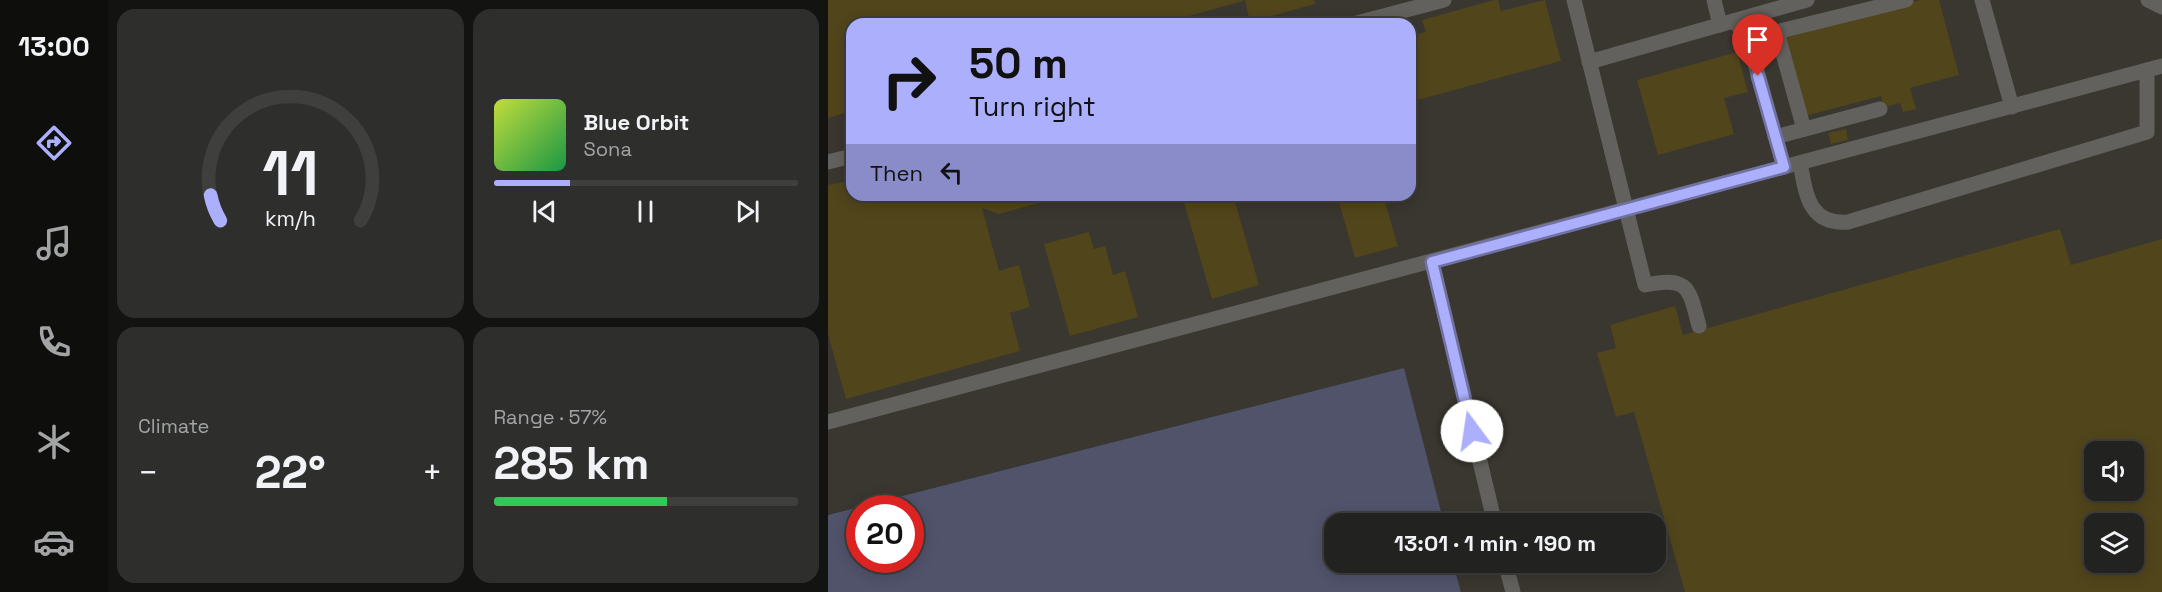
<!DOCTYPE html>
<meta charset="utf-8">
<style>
body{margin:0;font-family:"Space Grotesk",sans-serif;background:#2e2f2d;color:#f1f3f6;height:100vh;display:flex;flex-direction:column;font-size:22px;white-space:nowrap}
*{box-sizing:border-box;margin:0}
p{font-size:20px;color:#a2a4a5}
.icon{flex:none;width:33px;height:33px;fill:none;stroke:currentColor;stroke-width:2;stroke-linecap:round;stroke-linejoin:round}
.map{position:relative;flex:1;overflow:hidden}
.details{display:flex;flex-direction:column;gap:9px;padding:9px;background:#131312;width:720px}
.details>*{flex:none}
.guide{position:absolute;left:18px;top:18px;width:570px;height:183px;border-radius:18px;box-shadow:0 3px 15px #0003,0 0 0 2px #3f3f3e;background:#acaffb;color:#111;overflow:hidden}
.controls{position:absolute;left:1256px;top:441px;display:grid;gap:12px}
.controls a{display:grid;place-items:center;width:60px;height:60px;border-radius:12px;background:#222220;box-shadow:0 3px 15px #0003,0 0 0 2px #3f3f3e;font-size:30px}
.speed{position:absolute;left:18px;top:495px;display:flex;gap:12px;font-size:30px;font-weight:700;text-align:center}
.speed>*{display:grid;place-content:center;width:78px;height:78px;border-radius:50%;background:#222220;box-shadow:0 3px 15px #0003,0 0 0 2px #3f3f3e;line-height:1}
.speed .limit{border:9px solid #d22;background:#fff;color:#111}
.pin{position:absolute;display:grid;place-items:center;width:51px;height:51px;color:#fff;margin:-62px -26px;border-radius:50% 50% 50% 0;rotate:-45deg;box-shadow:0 0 6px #0007}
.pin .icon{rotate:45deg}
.me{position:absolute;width:66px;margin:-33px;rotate:346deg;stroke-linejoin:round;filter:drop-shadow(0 0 4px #0008)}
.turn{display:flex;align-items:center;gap:21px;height:126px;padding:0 24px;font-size:27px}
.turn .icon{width:78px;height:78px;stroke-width:2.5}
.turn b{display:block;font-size:42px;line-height:51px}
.then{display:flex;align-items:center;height:57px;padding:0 24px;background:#0003;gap:12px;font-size:22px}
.big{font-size:45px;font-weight:600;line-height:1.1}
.details .widget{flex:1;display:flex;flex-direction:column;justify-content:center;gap:9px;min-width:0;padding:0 21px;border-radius:18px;background:#2e2f2d}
.details .dial{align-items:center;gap:0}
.dial svg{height:156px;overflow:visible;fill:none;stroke:#3f3f3e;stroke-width:7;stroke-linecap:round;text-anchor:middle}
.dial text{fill:#f1f3f6;stroke:none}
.song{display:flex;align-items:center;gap:18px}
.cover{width:72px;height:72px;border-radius:9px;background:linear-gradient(135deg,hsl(70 70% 55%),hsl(140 70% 35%))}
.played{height:6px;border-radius:3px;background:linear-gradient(90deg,#acaffb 25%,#3f3f3e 25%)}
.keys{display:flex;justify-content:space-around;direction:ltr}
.heat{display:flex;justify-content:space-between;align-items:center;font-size:33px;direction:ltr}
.charge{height:9px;border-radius:4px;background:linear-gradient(90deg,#34c759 57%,#3f3f3e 0)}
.details .tiles{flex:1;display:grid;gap:9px;grid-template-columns:repeat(2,1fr)}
.trip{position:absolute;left:496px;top:513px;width:342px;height:60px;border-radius:18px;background:#222220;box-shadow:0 3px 15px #0003,0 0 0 2px #3f3f3e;font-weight:600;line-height:60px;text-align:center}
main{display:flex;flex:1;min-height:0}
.dock{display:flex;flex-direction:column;width:108px;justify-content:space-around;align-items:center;background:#0e0e0d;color:#a2a4a5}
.dock .icon{width:42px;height:42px}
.dock .selected{color:#acaffb}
.dock b{font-size:27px;color:#f1f3f6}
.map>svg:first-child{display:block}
.built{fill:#39372f;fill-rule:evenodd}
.green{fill:#51536b;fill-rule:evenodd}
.building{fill:#51451b;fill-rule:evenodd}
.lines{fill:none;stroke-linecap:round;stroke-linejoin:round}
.minor{stroke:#62615e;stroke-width:15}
.route-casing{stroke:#7072a3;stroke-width:15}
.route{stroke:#acaffb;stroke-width:10}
</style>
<main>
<nav class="dock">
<b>13:00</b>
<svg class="icon selected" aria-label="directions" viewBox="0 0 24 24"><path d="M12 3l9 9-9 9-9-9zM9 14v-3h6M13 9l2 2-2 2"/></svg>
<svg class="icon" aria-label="music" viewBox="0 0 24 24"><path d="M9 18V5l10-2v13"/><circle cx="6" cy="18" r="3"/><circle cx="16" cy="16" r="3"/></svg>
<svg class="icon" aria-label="phone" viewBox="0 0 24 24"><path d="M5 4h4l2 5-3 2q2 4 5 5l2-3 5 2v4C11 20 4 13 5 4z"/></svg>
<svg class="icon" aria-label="climate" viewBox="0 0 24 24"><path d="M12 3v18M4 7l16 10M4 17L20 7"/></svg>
<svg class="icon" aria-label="car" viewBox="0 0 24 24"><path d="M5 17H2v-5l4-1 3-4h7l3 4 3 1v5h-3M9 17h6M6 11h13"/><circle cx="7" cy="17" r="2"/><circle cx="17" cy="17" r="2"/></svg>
</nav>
<section class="details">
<div class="tiles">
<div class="widget dial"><svg viewBox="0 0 100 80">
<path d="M14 69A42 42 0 1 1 86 69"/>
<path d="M14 69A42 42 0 0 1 9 56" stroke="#acaffb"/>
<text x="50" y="56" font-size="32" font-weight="700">11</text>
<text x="50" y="72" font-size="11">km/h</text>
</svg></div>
<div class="widget">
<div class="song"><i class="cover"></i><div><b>Blue Orbit</b><p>Sona</p></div></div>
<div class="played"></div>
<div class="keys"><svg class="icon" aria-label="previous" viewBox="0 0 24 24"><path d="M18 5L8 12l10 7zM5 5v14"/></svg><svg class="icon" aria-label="pause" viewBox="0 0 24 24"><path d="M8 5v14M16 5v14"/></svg><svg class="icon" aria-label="next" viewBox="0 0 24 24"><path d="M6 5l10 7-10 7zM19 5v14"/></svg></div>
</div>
<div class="widget"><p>Climate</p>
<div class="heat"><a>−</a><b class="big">22°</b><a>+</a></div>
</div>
<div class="widget"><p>Range · 57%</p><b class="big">285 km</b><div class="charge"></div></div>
</div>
</section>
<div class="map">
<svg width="1334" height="592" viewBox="0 0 1334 592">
<rect width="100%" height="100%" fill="#2d2d2a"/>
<!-- built -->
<path class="built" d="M0 0H1334V592H633L625 563 828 562V524L616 523 576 369 0 515ZM24 24H582V195H24ZM1266 452H1305V490H1266ZM1266 524H1305V562H1266Z"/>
<!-- green -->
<path class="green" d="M576 368 616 523 507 524V562L625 563 633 592H0V515ZM82 508V560H32V508Z"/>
<!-- building -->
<g class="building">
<path d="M0 0H415V1L332 24H24V111L0 118Z"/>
<path d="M417 0H486L487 4 422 22Z"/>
<path d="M666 0H670L673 11 717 0 733 61 582 102V36L598 32 594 20Z"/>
<path d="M1092 0H1111L1131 75 1082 88 1088 109 1075 112 1072 103 1056 107 1053 96 977 116 956 36Z"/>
<path d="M909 52 920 92 896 98 906 134 830 155 809 80Z"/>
<path d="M1018 129 1020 140 1003 144 1000 133Z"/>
<path d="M24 180V195H239L171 214 154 208 171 271 191 265 202 307 182 313 192 351 18 399 0 334V185Z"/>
<path d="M382 195H405L431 285 384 299 356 202Z"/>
<path d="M509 195H555L570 246 527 258Z"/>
<path d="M1232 229 1243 265 1334 239V592H857L806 412 788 417 769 353 788 348 782 325 847 306 855 335ZM1266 452H1305V490H1266ZM1266 524H1305V562H1266Z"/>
<path d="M261 232 266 249 277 246 285 275 297 271 310 317 242 336 216 244Z"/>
</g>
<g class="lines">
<!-- minor -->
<g class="minor">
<path d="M746 0 817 285C861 276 861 288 871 326"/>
<path d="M886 0 892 25"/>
<path d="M1154 0 1184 107"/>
<path d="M1320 0 1334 7"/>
<path d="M905 21 919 35 928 37 1078 0"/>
<path d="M525 24 616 0"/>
<path d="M949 32 976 129"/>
<path d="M919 35 956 167"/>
<path d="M761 62 979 0"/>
<path d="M947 137 1052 109"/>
<path d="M0 162 24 156"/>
<path d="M972 163C978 193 980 225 1020 222L1319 132V70"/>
<path d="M604 262 667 524"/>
<path d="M0 422 1334 66"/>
<path d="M677 562 685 592"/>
</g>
</g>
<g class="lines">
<!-- route casing -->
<g class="route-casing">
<path id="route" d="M644 431 604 262 956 167 930 76"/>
</g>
<!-- route -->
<use href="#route" class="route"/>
</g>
</svg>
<div class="controls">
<a><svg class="icon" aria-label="sound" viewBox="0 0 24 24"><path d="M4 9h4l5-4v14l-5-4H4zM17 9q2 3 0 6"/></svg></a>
<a><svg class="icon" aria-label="layers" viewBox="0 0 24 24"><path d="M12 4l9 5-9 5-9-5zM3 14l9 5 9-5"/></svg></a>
</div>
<div class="speed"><div class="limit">20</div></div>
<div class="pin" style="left:930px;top:76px;background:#d93025"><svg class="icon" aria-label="arrive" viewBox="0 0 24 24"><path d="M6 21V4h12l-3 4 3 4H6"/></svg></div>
<svg class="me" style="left:644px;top:431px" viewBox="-20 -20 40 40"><circle r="19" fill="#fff"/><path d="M0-13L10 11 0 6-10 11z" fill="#acaffb"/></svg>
<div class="trip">13:01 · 1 min · 190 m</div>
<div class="guide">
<div class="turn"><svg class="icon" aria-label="right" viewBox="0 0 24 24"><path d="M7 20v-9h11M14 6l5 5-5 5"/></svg><div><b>50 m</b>Turn right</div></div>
<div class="then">Then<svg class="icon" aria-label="left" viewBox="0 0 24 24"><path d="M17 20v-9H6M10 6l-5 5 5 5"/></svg></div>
</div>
</div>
</main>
